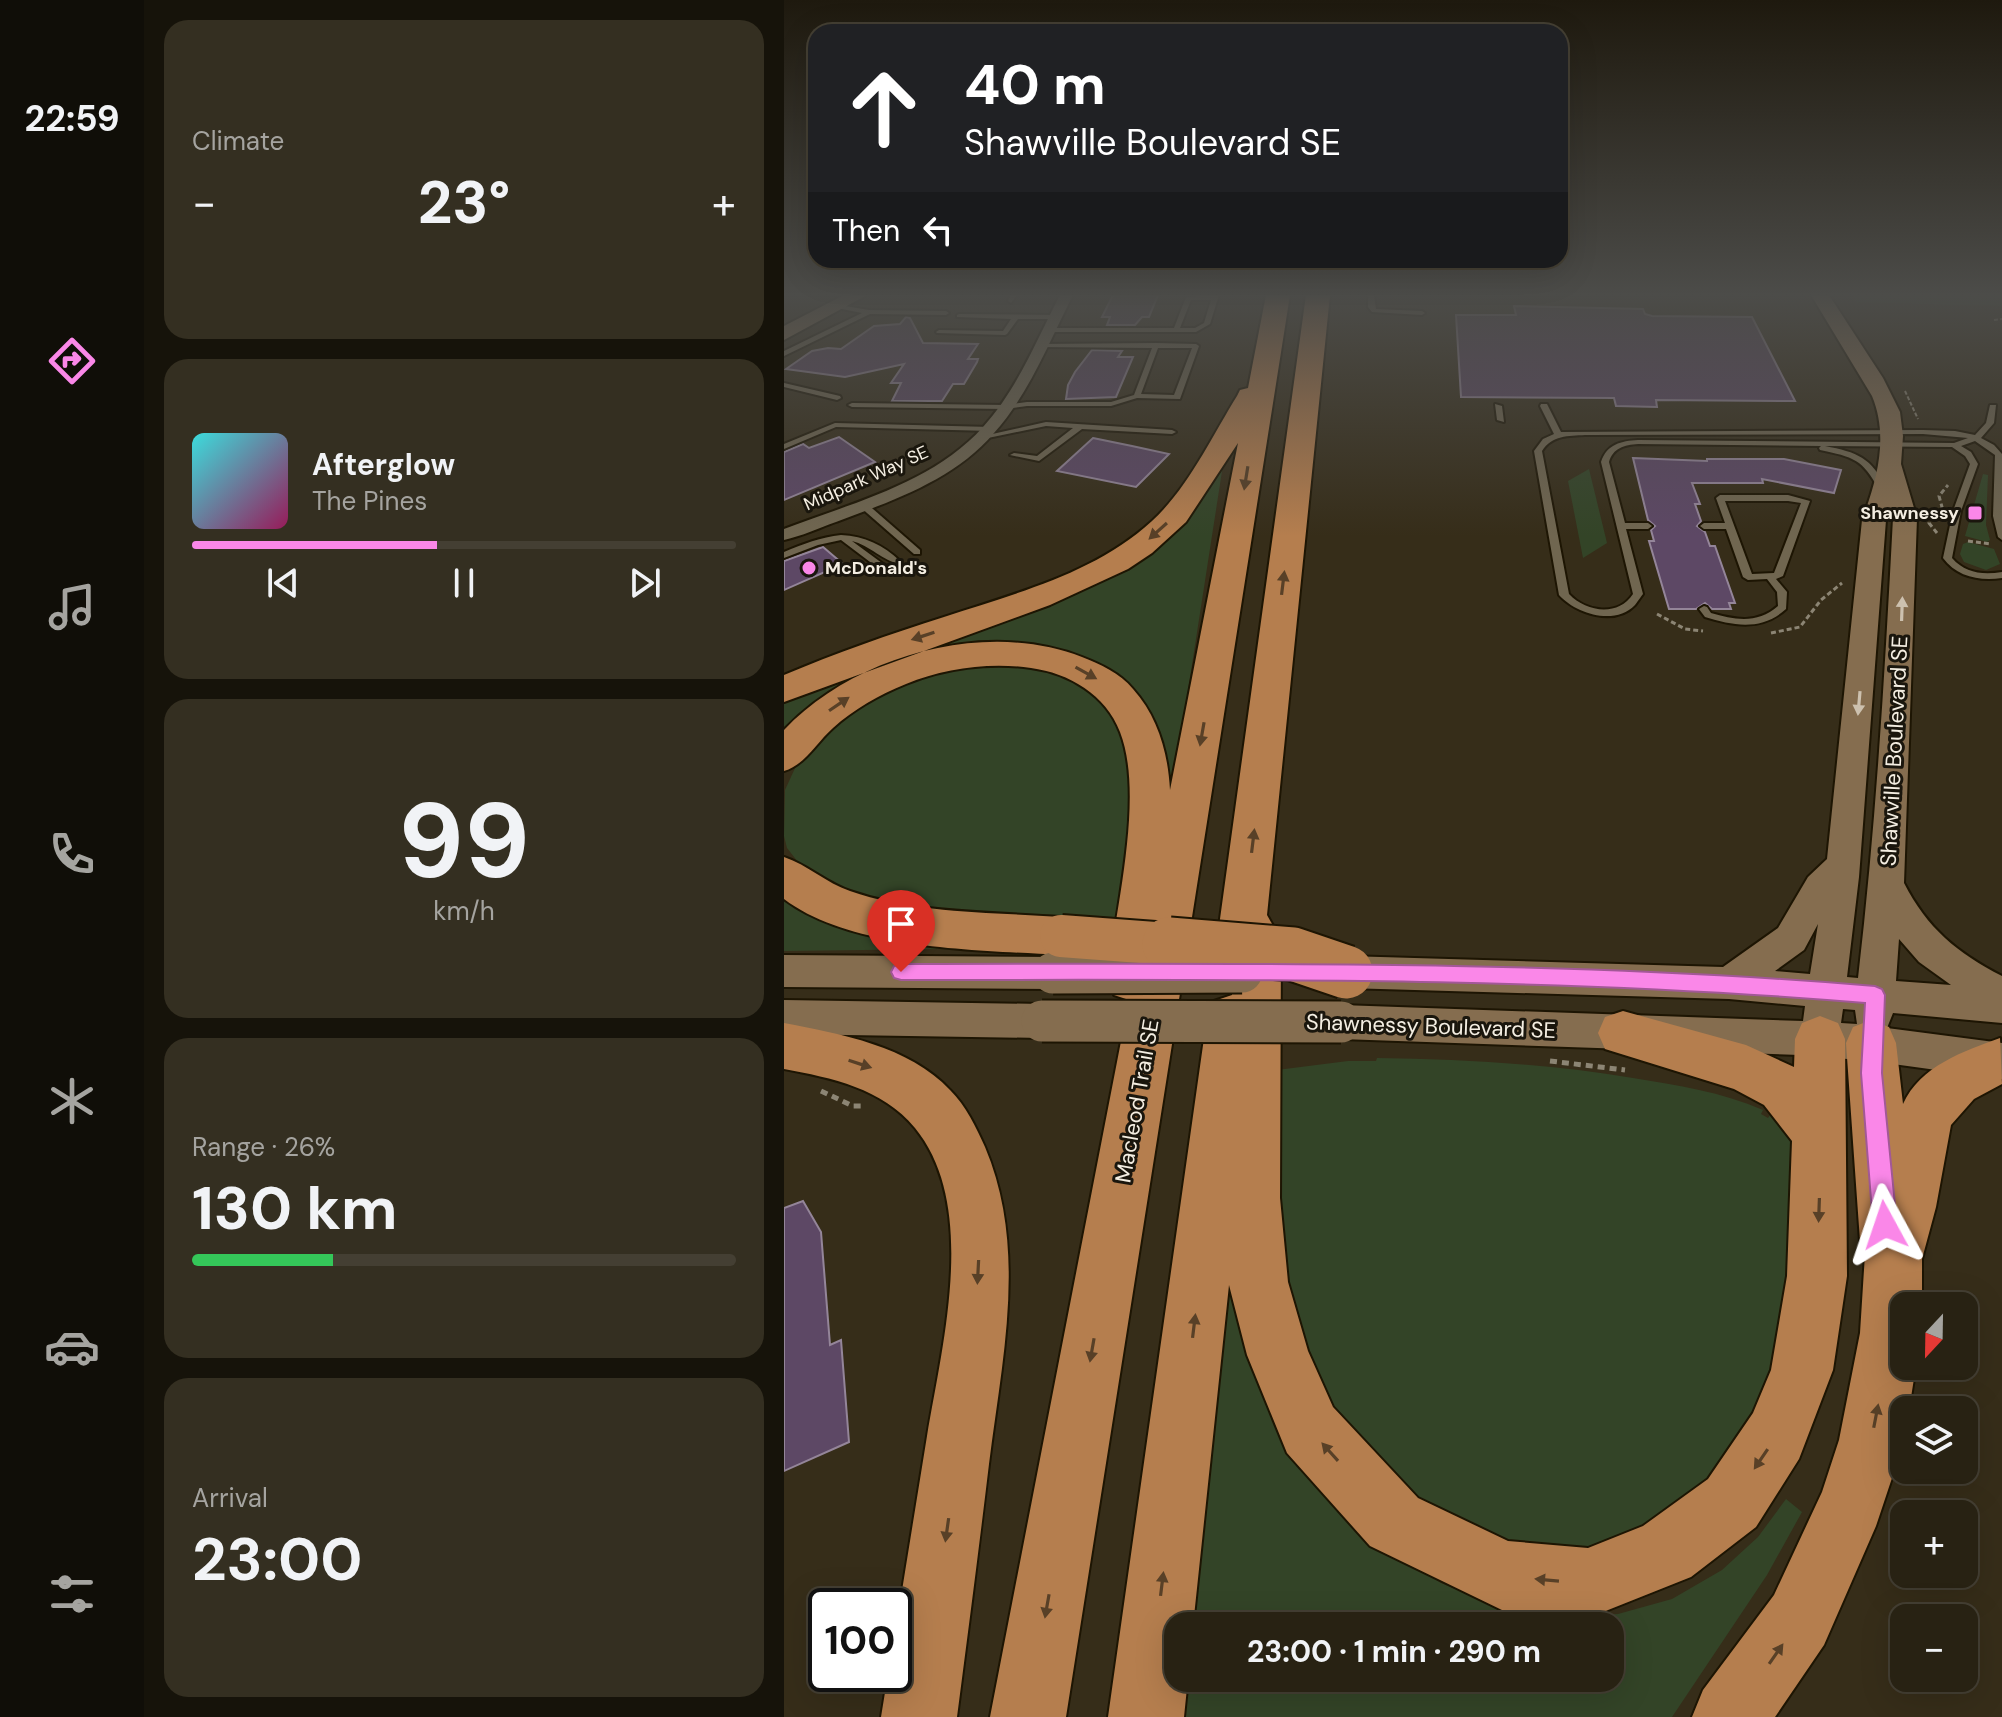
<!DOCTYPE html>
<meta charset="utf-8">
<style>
body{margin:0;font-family:"DM Sans",sans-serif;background:#342f21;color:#f1f3f6;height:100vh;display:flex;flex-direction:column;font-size:30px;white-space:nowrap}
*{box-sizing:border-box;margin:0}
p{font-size:26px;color:#a5a4a0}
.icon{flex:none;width:44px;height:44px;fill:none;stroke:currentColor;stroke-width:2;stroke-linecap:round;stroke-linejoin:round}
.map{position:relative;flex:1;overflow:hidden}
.panel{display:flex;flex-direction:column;gap:20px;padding:20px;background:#16130a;width:640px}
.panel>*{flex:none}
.banner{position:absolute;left:24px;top:24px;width:760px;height:244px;border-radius:24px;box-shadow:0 8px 32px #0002,0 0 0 2px #443f33;background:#202124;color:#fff;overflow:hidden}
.needle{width:52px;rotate:202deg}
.controls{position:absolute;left:1106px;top:1292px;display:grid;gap:16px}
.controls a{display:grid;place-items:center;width:88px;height:88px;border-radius:16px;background:#282213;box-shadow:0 8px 32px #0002,0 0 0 2px #443f33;font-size:40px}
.speed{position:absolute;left:24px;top:1588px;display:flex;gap:16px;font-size:40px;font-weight:700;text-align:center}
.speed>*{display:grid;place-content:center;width:104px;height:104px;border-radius:50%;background:#282213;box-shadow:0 8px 32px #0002,0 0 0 2px #443f33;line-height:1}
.speed .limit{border:4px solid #111;border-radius:12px;background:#fff;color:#111}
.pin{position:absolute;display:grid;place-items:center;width:68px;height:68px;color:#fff;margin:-82px -34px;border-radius:50% 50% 50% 0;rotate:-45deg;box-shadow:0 0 8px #0007}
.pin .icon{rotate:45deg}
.me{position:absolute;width:88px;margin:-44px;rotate:355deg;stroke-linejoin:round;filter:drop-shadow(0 0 6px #0008)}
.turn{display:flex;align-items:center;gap:28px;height:168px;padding:0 24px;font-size:36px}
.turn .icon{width:104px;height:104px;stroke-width:2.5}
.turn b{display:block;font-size:56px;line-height:68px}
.then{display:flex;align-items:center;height:76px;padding:0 24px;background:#0003;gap:16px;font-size:30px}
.big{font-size:60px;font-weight:700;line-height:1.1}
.panel .card{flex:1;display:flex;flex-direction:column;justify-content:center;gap:12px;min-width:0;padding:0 28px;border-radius:24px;background:#342f21}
.panel .dial{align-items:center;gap:0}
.dial b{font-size:104px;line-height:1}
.song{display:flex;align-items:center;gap:24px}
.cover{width:96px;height:96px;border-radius:12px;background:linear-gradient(135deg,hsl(180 70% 55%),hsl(330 70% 35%))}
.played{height:8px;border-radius:4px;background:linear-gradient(90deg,#fa87e8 45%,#443f33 45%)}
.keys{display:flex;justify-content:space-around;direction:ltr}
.heat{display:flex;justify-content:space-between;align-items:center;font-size:44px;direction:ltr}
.charge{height:12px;border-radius:6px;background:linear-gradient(90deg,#34c759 26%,#443f33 0)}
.trip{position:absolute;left:380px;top:1612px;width:460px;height:80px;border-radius:24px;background:#282213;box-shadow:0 8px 32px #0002,0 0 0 2px #443f33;font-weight:700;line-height:80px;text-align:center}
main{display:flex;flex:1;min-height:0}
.tab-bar{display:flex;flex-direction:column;width:144px;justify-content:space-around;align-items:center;background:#100e08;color:#a5a4a0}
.tab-bar .icon{width:56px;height:56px}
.tab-bar .current{color:#fa87e8}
.tab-bar b{font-size:36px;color:#f1f3f6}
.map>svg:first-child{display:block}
.green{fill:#334427}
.building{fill:#5d4865;stroke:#948599;stroke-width:2}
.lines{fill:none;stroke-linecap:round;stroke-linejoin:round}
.lane-casing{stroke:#1d1503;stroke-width:4}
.street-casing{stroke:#1d1503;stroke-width:4}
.secondary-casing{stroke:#1d1503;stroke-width:4}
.highway-casing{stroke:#1d1503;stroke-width:4}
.path-far2{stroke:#8c8574;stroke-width:2;stroke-dasharray:4 2;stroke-linecap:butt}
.path-far1{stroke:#8c8574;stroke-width:3;stroke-dasharray:5 3;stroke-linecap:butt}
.path{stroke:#8c8574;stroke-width:5;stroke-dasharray:7 5;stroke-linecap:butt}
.lane{fill:#706650;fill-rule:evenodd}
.street{fill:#706650;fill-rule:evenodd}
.secondary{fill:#856d4f;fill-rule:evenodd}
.highway{fill:#b57e4e;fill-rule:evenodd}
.secondary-bridge-casing{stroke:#1d1503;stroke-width:45;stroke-linecap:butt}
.highway-bridge-far1-casing{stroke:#1d1503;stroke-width:46;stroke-linecap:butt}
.highway-bridge-casing{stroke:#1d1503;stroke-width:57;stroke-linecap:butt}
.secondary-bridge{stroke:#856d4f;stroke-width:41}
.highway-bridge-far1{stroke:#b57e4e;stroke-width:42}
.highway-bridge{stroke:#b57e4e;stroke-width:53}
.oneway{fill:#584027}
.oneway2{fill:#cdc1af}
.route{fill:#fa87e8;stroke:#a25897;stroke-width:2}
.poi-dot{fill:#fa87e8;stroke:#1a160d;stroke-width:3}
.labels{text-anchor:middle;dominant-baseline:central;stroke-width:6;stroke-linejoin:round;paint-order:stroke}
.far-street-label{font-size:18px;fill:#f4eee2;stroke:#1a160d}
.far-poi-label{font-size:18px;font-weight:bold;fill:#f4eee2;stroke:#1a160d;text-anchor:end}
.street-label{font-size:22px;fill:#f4eee2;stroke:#1a160d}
</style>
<main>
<nav class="tab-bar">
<b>22:59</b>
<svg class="icon current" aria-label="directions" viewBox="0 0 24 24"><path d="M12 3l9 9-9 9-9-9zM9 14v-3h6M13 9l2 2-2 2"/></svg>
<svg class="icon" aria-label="music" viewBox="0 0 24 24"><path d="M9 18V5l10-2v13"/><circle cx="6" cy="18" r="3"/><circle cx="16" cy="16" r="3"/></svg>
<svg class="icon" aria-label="phone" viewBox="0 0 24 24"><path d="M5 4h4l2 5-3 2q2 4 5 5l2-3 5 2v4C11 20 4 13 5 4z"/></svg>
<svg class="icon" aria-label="climate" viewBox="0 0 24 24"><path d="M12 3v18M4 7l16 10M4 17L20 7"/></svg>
<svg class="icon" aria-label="car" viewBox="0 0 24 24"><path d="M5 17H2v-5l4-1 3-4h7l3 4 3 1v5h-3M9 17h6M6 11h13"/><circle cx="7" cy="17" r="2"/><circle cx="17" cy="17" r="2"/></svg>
<svg class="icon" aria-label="filters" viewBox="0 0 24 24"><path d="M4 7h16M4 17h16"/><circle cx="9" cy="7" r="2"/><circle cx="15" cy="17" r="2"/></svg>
</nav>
<section class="panel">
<div class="card"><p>Climate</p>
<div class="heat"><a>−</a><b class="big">23°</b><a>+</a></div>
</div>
<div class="card">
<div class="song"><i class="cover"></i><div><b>Afterglow</b><p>The Pines</p></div></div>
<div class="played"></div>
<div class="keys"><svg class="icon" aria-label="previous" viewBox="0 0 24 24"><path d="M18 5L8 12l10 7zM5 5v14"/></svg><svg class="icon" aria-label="pause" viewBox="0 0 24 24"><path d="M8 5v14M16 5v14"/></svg><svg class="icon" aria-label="next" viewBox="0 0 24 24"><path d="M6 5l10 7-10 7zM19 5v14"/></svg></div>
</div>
<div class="card dial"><b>99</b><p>km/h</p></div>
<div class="card"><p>Range · 26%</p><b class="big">130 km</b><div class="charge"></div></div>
<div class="card"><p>Arrival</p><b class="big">23:00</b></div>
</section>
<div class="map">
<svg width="1218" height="1717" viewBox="0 0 1218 1717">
<rect width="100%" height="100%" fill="#362d19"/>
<!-- green -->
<g class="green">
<path d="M1068 295H1218V306L1072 302Z"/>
<path d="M439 465 389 787 379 788 320 674 180 651 0 734V700L272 600Z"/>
<path d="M805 469 823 543 799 558 784 481Z"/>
<path d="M1199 474 1204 475 1202 525 1206 540 1203 542 1181 536Z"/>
<path d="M1184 542 1210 549 1216 564 1202 570 1180 562 1176 554 1179 544Z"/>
<path d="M195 665C287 664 342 689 352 788 353 801 349 817 348 831 345 861 341 892 338 922L266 924 75 900 21 871 3 848 0 836 1 790 12 766 31 740 77 704 127 680Z"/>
<path d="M0 892 164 940 160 949 0 951Z"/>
<path d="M593 1058C679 1059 764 1064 849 1078 893 1085 938 1092 979 1110L977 1114 984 1118 994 1104 1005 1102 1027 1237 958 1473 804 1561 662 1526 575 1448 540 1391 511 1312 499 1258 492 1191 493 1070 564 1061H592Z"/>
<path d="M446 1241 600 1544 657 1583 715 1607 777 1618 834 1614 888 1599 938 1570 974 1537 1002 1499 1018 1512 983 1575 888 1717H397L401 1678H826V1626H407Z"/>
</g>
<!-- building -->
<g class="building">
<path d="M329 295H374L365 317H358L351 325H323L326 317H318Z"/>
<path d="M730 306 859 309 861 314 868 316 968 317 1011 401 872 400 873 407 832 406 830 398 677 397 672 315H732Z"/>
<path d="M122 317 126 318 139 343 194 344 184 359H194L193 362 180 384H169L158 401H108L117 383H107L120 364 61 377 2 369 28 351 44 348 57 349 90 326 116 324Z"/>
<path d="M308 350 338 351 334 357H349L332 397 282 399 284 385 291 372Z"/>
<path d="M55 437 91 462 0 500V452L19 444 25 448Z"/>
<path d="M309 438 348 446 385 454 352 487 273 471Z"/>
<path d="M849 458 923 461V459H1000L1057 470 1050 493 978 479 979 483H908L916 504H911L917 521 913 526 921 532 926 546H931L951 603H945L947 609H928L921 603 912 609H885L865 541H870L867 530 871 526 864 520Z"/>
<path d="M39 547 59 564 0 590V561Z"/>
<path d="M19 1201 37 1232 46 1345 57 1340 65 1442 0 1471V1208Z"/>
</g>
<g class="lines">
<!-- lane casing -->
<g class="lane-casing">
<g id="lane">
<path d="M227 295H233L227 303 224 301Z"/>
<path d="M435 295 426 324 412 332H264L261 330 264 328H390L402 297ZM407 300H427L420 323 411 328H396Z"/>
<path d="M584 295H590L592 309 638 311 641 313 638 315 588 312 584 307Z"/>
<path d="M55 305 85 310 162 311 165 313 162 315 86 314 0 356V351L78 313 53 308 52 307Z"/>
<path d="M175 314 272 315 275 317 272 319H234L223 334 221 335 153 333 152 332 155 330 219 331 227 319 173 317V315Z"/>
<path d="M372 343 412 344 415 346 396 399 353 398 327 406H243L222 409 68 407 64 405 68 403 222 405 243 402H327L350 395 368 348 256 347 253 345 254 344ZM374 348H408L390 395 357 394Z"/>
<path d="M0 383 56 396 57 398 53 400 0 387Z"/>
<path d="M711 404 718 406 720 422 713 420Z"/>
<path d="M757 404H763L777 432 1139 430 1171 431 1191 435 1202 423 1206 405H1212L1210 423 1197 438 1210 445 1218 454V540L1214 537 1209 516 1211 455 1191 441 1177 446 1187 452 1194 464 1177 511 1168 558C1181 573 1198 575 1218 572V578C1195 581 1173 577 1159 558L1169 511 1186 464 1181 456 1168 447 1041 446C1073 452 1088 458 1102 488L1098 490H1095C1079 459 1069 457 1036 450L1035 448 1037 446 854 444C840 445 829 448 825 462L841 523H864L868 526 864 529H842L859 594C858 595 852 604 851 605 831 626 792 614 775 595L750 451 759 439 770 434 756 406ZM1139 434 1184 438 1170 443 854 440C837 441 823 444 817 462L849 594C834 617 802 612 785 594L758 451C768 435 784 436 801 435Z"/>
<path d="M262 422 388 430 392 432 388 434 298 429 255 461 226 455 230 453 253 456 289 428 262 426 199 439 195 437Z"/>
<path d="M51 423 207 427 211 429 207 431 52 427 0 449V444Z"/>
<path d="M1004 495 1026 501 999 576 992 579 1003 592 1002 609C978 631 950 626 921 617L915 609 920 606 923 607 927 613C951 620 974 624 994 606L993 592 983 579 964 580 959 577 942 529H920L916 526 920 523H941L932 498 936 495ZM941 501H1004L1017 503 990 573 968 574Z"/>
<path d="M75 502H81L136 550V554H130L75 506Z"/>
<path d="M57 535C81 536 99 545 116 561L114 563C101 562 85 545 68 541L102 566 100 568H94L57 540 34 545 0 558V552C19 544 37 537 57 535Z"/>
</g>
</g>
<!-- street casing -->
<g class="street-casing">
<path id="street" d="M276 295H289C265 342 245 394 210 433 170 480 108 501 52 522 35 528 18 536 0 540V529C68 503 149 483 199 427 233 390 253 339 276 295Z"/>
</g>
<!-- secondary casing -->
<g class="secondary-casing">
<g id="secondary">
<path d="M60 295H83L0 340V326Z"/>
<path d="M1027 295H1045L1099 378 1116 412 1119 436 1117 464 1133 518 1120 883C1143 928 1173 953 1218 976V1023L1109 1013 1103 1028 1218 1043V1079L1087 1061 1016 1055 557 1039 543 1034 538 1022 543 1010 557 1005 1019 1021 1021 1006 945 999 562 988 549 983 543 972 549 961 562 956 939 967 994 928 1024 877 1043 859 1078 520C1093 480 1105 437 1088 396ZM1106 508 1109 518C1101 671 1092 825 1074 978L1063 977 1075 877 1102 520ZM1034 924 1026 974 991 971 1020 950ZM1115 939 1135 962 1167 985 1112 981ZM1059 1009 1071 1010 1073 1024 1057 1023Z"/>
<path d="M0 955 269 957 282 962 288 973 282 984 269 989 0 987Z"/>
<path d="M0 1000 258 1004 272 1009 277 1021 272 1033 258 1038 0 1034Z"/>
</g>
</g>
<!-- highway casing -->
<g class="highway-casing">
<g id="highway">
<path d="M482 295H506L282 1717H206L345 1000 330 995 323 980C331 912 361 796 336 732 322 695 285 673 247 668 206 662 160 668 122 684 95 695 70 709 49 728 32 743 21 765 0 771V730C70 656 201 619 298 657 316 664 336 673 349 689 374 717 384 753 386 790L454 443 402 522 368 553 344 569 266 605 0 702V675C52 653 106 634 160 617 232 593 310 574 368 521 404 488 427 438 453 396L456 390 464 388Z"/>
<path d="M522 295H546L483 915 497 940 496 1198 504 1282 524 1351 549 1407 634 1498 724 1541 804 1548 859 1526 924 1479 969 1413 987 1370 1003 1276 1008 1141 980 1105 950 1089 821 1049 814 1033 821 1017 839 1011 962 1045 1010 1067 1011 1039 1018 1023 1036 1016 1054 1023 1061 1039 1063 1276 1049 1370 1015 1459 972 1527 907 1577 804 1618 720 1611 586 1546 503 1453 463 1355 445 1285 409 1626H394V1678H404L400 1717H324L423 1017 430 1001 448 995 449 965 439 962 432 948Z"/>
<path d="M0 857C24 865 42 883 66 891 132 914 208 912 277 917L294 922 300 936 294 950 277 955C195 950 67 950 0 899Z"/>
<path d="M1087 1020 1105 1027 1112 1043 1119 1104C1136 1066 1180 1051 1216 1038L1218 1084 1190 1099 1167 1125 1152 1207 1138 1259V1306H1120V1366H1132L1125 1410H1120V1442L1092 1526 1040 1645 991 1717H908L919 1690 990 1595 1038 1492 1055 1440 1076 1333 1081 1254 1076 1241 1062 1043 1069 1027Z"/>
<path d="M0 1023C57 1034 125 1046 166 1090 182 1106 192 1127 201 1147 244 1249 218 1359 205 1464 195 1548 184 1633 173 1717H97L104 1674H110V1640C121 1572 132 1504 143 1436 158 1345 195 1206 131 1128 98 1088 48 1078 0 1069Z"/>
</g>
</g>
<!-- path-far2 -->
<g class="path-far2">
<path d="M1210 320 1218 319"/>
<path d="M1121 391 1134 419"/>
</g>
<!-- path-far1 -->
<g class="path-far1">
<path d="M1153 533 1145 523 1158 507 1155 496 1164 485"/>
<path d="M1184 541 1207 544"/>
<path d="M873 614 901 629 919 631"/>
<path d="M987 633 1016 627 1037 600 1058 583"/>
</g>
<!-- path -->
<g class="path">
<path d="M766 1061 841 1070"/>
<path d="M37 1091 69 1106H81"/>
</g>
<!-- lane -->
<use href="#lane" class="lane"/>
<!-- street -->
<use href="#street" class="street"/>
<!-- secondary -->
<use href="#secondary" class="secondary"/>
<!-- highway -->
<use href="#highway" class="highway"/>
<!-- secondary-bridge casing -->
<g class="secondary-bridge-casing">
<g id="secondary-bridge">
<path d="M269 973 458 972"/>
<path d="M258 1021 557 1022"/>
</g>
</g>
<!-- highway-bridge-far1 casing -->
<g class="highway-bridge-far1-casing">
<path id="highway-bridge-far1" d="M277 936 411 946"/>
</g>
<!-- highway-bridge casing -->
<g class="highway-bridge-casing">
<path id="highway-bridge" d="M385 944 509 954 562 972"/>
</g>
<!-- secondary-bridge -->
<use href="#secondary-bridge" class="secondary-bridge"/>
<!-- highway-bridge-far1 -->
<use href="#highway-bridge-far1" class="highway-bridge-far1"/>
<!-- highway-bridge -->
<use href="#highway-bridge" class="highway-bridge"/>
</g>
<!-- one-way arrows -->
<defs><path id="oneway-solid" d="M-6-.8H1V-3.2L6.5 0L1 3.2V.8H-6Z" transform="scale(2)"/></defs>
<g class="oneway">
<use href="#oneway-solid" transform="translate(462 478) rotate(99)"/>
<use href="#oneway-solid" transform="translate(374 531) rotate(138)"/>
<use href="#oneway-solid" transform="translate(499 583) rotate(-83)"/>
<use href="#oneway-solid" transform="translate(139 636) rotate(162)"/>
<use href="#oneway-solid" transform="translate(302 673) rotate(29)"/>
<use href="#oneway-solid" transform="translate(55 704) rotate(-34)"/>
<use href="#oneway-solid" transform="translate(418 734) rotate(100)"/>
<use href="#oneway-solid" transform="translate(469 841) rotate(-83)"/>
<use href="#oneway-solid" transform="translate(76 1064) rotate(18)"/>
<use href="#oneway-solid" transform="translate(1035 1210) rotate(92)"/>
<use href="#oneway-solid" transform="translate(194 1272) rotate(93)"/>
<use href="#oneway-solid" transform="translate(410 1326) rotate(-83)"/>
<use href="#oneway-solid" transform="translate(308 1350) rotate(100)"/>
<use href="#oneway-solid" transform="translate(1092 1416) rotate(-79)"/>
<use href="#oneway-solid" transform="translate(546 1452) rotate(-132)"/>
<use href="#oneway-solid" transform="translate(977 1459) rotate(124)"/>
<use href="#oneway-solid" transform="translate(163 1530) rotate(98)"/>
<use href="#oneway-solid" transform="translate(763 1580) rotate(-175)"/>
<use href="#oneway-solid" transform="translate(378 1584) rotate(-83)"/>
<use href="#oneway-solid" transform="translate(263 1606) rotate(100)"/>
<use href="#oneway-solid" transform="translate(992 1654) rotate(-55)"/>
</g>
<g class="oneway2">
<use href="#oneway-solid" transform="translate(1118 609) rotate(-88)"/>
<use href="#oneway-solid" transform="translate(1075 703) rotate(95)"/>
</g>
<!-- sky -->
<linearGradient id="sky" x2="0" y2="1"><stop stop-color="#1e190e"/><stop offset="0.55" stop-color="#4c4c49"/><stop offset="1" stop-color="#4c4c49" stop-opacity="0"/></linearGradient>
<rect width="1218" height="536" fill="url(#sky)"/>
<!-- route -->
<path class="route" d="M117 964C442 964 767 959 1091 986L1098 989 1101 995 1098 1073 1113 1225 1110 1233 1101 1237 1093 1233 1089 1225 1077 1073 1081 1003C761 976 438 980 117 980L110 978 107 972 110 966Z"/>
<!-- markers -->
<g class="poi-dot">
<rect x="1183" y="505" width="16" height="16" rx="4"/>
<circle cx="25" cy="568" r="8"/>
</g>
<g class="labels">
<!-- far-street labels -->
<g class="far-street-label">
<text transform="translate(82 478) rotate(-24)">Midpark Way SE</text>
</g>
<!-- far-poi labels -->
<g class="far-poi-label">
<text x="1175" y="513">Shawnessy</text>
<text x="41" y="568" text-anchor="start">McDonald's</text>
</g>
<!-- street labels -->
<g class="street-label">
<text transform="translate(1110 751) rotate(-87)">Shawville Boulevard SE</text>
<text transform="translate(647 1026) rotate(2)">Shawnessy Boulevard SE</text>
<text transform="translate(353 1101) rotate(-80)">Macleod Trail SE</text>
</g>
</g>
</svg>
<div class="controls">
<a><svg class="needle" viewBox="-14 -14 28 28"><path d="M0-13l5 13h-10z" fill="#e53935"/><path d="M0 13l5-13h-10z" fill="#a5a4a0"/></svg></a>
<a><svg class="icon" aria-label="layers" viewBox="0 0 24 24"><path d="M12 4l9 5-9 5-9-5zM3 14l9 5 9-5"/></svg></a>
<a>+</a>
<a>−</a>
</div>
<div class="speed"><div class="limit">100</div></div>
<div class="pin" style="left:117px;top:972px;background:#d93025"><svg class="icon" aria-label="arrive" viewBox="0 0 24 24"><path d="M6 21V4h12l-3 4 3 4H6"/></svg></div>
<svg class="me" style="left:1101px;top:1225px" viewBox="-20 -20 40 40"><path d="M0-17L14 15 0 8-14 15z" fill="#fa87e8" stroke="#fff" stroke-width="4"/></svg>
<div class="trip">23:00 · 1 min · 290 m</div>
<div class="banner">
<div class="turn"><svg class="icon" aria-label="ahead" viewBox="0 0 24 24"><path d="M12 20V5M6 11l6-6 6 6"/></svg><div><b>40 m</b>Shawville Boulevard SE</div></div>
<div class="then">Then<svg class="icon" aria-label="left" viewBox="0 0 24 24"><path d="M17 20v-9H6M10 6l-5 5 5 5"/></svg></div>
</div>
</div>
</main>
